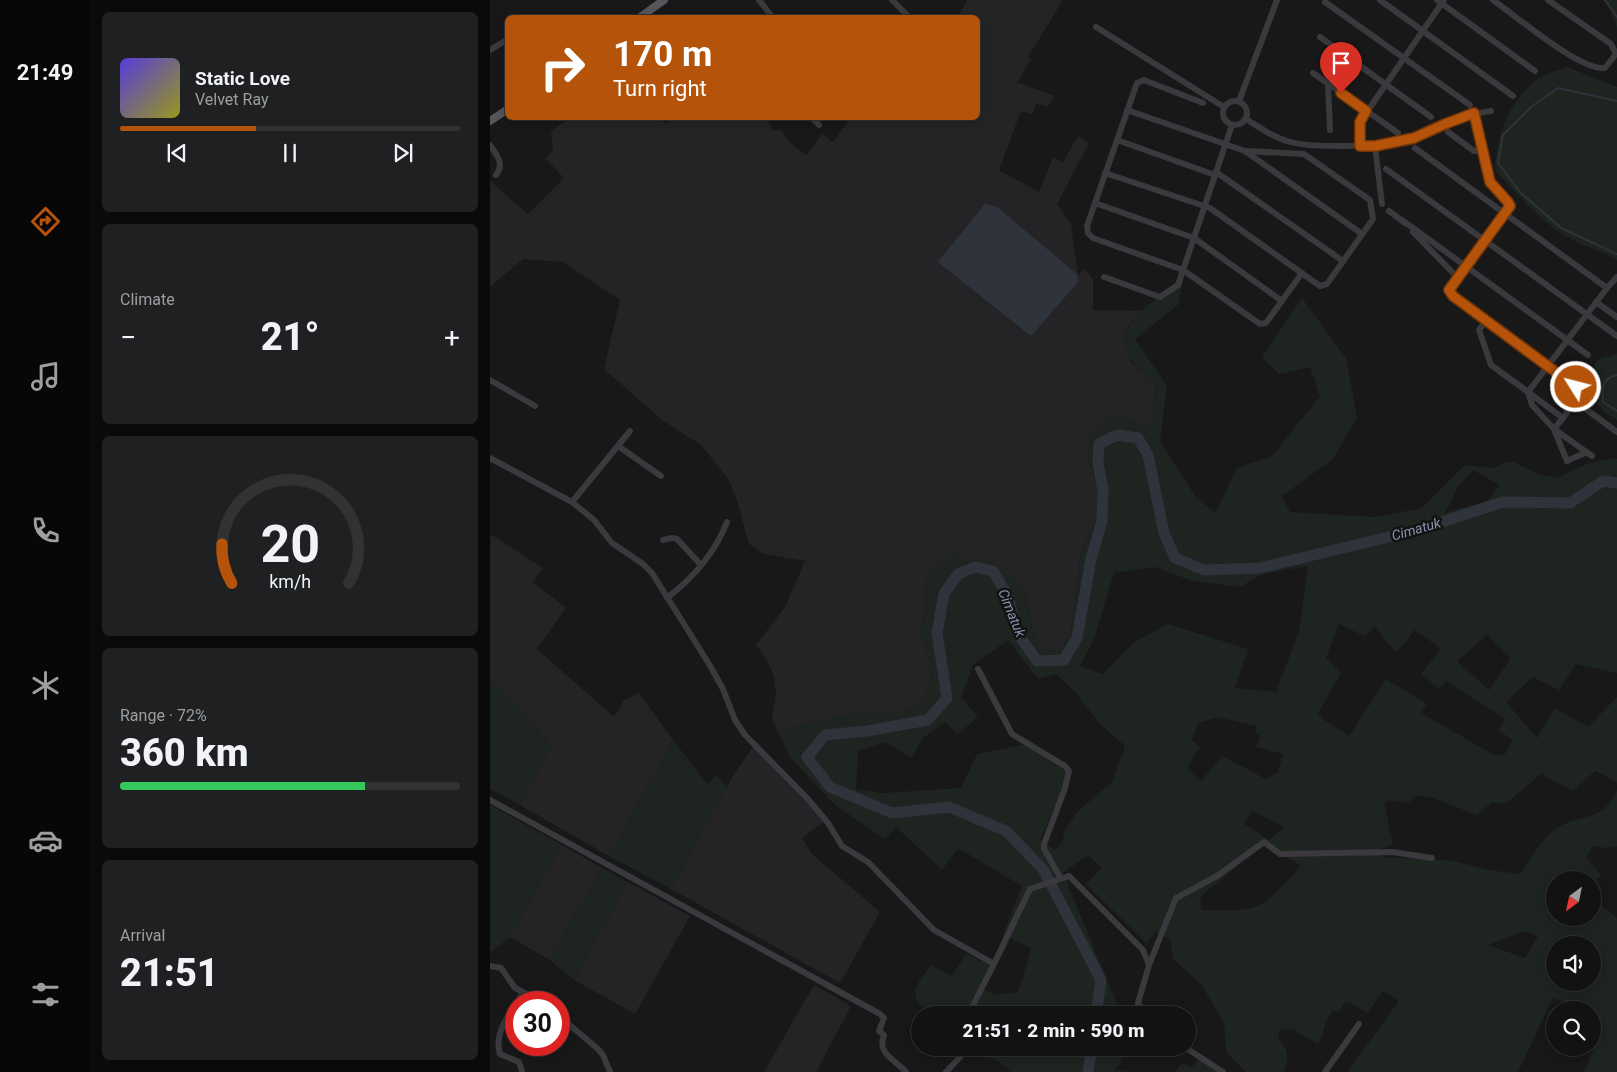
<!DOCTYPE html>
<meta charset="utf-8">
<style>
body{margin:0;font-family:Roboto,sans-serif;background:#1f2021;color:#f1f3f6;height:100vh;display:flex;flex-direction:column;font-size:19px;white-space:nowrap}
*{box-sizing:border-box;margin:0}
p{font-size:16px;color:#9c9ea0}
.icon{flex:none;width:28px;height:28px;fill:none;stroke:currentColor;stroke-width:2;stroke-linecap:round;stroke-linejoin:round}
.map{position:relative;flex:1;overflow:hidden}
.side{display:flex;flex-direction:column;gap:12px;padding:12px;background:#0a0a0a;width:400px}
.side>*{flex:none}
.banner{position:absolute;left:15px;top:15px;width:475px;height:105px;border-radius:8px;box-shadow:0 2px 12px #0003,0 0 0 1px #313233;background:#b45309;color:#fff;overflow:hidden}
.needle{width:32px;rotate:213deg}
.buttons{position:absolute;left:1056px;top:871px;display:grid;gap:10px}
.buttons a{display:grid;place-items:center;width:55px;height:55px;border-radius:50%;background:#121213;box-shadow:0 2px 12px #0003,0 0 0 1px #313233;font-size:25px}
.speed{position:absolute;left:15px;top:991px;display:flex;gap:10px;font-size:25px;font-weight:700;text-align:center}
.speed>*{display:grid;place-content:center;width:65px;height:65px;border-radius:50%;background:#121213;box-shadow:0 2px 12px #0003,0 0 0 1px #313233;line-height:1}
.speed .limit{border:8px solid #d22;background:#fff;color:#111}
.pin{position:absolute;display:grid;place-items:center;width:42px;height:42px;color:#fff;margin:-51px -21px;border-radius:50% 50% 50% 0;rotate:-45deg;box-shadow:0 0 5px #0007}
.pin .icon{rotate:45deg}
.me{position:absolute;width:55px;margin:-28px;rotate:306deg;stroke-linejoin:round;filter:drop-shadow(0 0 4px #0008)}
.turn{display:flex;align-items:center;gap:18px;height:105px;padding:0 25px;font-size:22px}
.turn .icon{width:65px;height:65px;stroke-width:2.5}
.turn b{display:block;font-size:35px;line-height:42px}
.big{font-size:38px;font-weight:800;line-height:1.1}
.side .card{flex:1;display:flex;flex-direction:column;justify-content:center;gap:8px;min-width:0;padding:0 18px;border-radius:8px;background:#1f2021}
.side .dial{align-items:center;gap:0}
.dial svg{height:130px;overflow:visible;fill:none;stroke:#313233;stroke-width:7;stroke-linecap:round;text-anchor:middle}
.dial text{fill:#f1f3f6;stroke:none}
.song{display:flex;align-items:center;gap:15px}
.cover{width:60px;height:60px;border-radius:8px;background:linear-gradient(135deg,hsl(250 70% 55%),hsl(60 70% 35%))}
.played{height:5px;border-radius:2px;background:linear-gradient(90deg,#b45309 40%,#313233 40%)}
.keys{display:flex;justify-content:space-around;direction:ltr}
.heat{display:flex;justify-content:space-between;align-items:center;font-size:28px;direction:ltr}
.charge{height:8px;border-radius:4px;background:linear-gradient(90deg,#34c759 72%,#313233 0)}
.trip{position:absolute;left:421px;top:1006px;width:285px;height:50px;border-radius:25px;background:#121213;box-shadow:0 2px 12px #0003,0 0 0 1px #313233;font-weight:800;line-height:50px;text-align:center}
main{display:flex;flex:1;min-height:0}
.tabs{display:flex;flex-direction:column;width:90px;justify-content:space-around;align-items:center;background:#070708;color:#9c9ea0}
.tabs .icon{width:35px;height:35px}
.tabs .active{color:#b45309}
.tabs b{font-size:22px;color:#f1f3f6}
.map>svg:first-child{display:block}
.built{fill:#242426}
.green{fill:#1e2420;fill-rule:evenodd}
.water{fill:#2f343c}
.lines{fill:none;stroke-linecap:round;stroke-linejoin:round}
.stream{stroke:#2f343c;stroke-width:2}
.river{stroke:#2f343c;stroke-width:11}
.minor{stroke:#39393e;stroke-width:6}
.major{stroke:#56565d;stroke-width:8}
.route-casing{stroke:#753606;stroke-width:12}
.route{stroke:#b45309;stroke-width:9}
.labels{text-anchor:middle;dominant-baseline:central;stroke-width:5;stroke-linejoin:round;paint-order:stroke}
.water-label{font-size:14px;font-style:italic;fill:#8795ae;stroke:#131314}
</style>
<main>
<nav class="tabs">
<b>21:49</b>
<svg class="icon active" aria-label="directions" viewBox="0 0 24 24"><path d="M12 3l9 9-9 9-9-9zM9 14v-3h6M13 9l2 2-2 2"/></svg>
<svg class="icon" aria-label="music" viewBox="0 0 24 24"><path d="M9 18V5l10-2v13"/><circle cx="6" cy="18" r="3"/><circle cx="16" cy="16" r="3"/></svg>
<svg class="icon" aria-label="phone" viewBox="0 0 24 24"><path d="M5 4h4l2 5-3 2q2 4 5 5l2-3 5 2v4C11 20 4 13 5 4z"/></svg>
<svg class="icon" aria-label="climate" viewBox="0 0 24 24"><path d="M12 3v18M4 7l16 10M4 17L20 7"/></svg>
<svg class="icon" aria-label="car" viewBox="0 0 24 24"><path d="M5 17H2v-5l4-1 3-4h7l3 4 3 1v5h-3M9 17h6M6 11h13"/><circle cx="7" cy="17" r="2"/><circle cx="17" cy="17" r="2"/></svg>
<svg class="icon" aria-label="filters" viewBox="0 0 24 24"><path d="M4 7h16M4 17h16"/><circle cx="9" cy="7" r="2"/><circle cx="15" cy="17" r="2"/></svg>
</nav>
<section class="side">
<div class="card">
<div class="song"><i class="cover"></i><div><b>Static Love</b><p>Velvet Ray</p></div></div>
<div class="played"></div>
<div class="keys"><svg class="icon" aria-label="previous" viewBox="0 0 24 24"><path d="M18 5L8 12l10 7zM5 5v14"/></svg><svg class="icon" aria-label="pause" viewBox="0 0 24 24"><path d="M8 5v14M16 5v14"/></svg><svg class="icon" aria-label="next" viewBox="0 0 24 24"><path d="M6 5l10 7-10 7zM19 5v14"/></svg></div>
</div>
<div class="card"><p>Climate</p>
<div class="heat"><a>−</a><b class="big">21°</b><a>+</a></div>
</div>
<div class="card dial"><svg viewBox="0 0 100 80">
<path d="M14 69A42 42 0 1 1 86 69"/>
<path d="M14 69A42 42 0 0 1 8 45" stroke="#b45309"/>
<text x="50" y="56" font-size="32" font-weight="700">20</text>
<text x="50" y="72" font-size="11">km/h</text>
</svg></div>
<div class="card"><p>Range · 72%</p><b class="big">360 km</b><div class="charge"></div></div>
<div class="card"><p>Arrival</p><b class="big">21:51</b></div>
</section>
<div class="map">
<svg width="1127" height="1072" viewBox="0 0 1127 1072">
<rect width="100%" height="100%" fill="#181819"/>
<!-- built -->
<g class="built">
<path d="M477 0H573L538 57 541 60 527 82 564 96 558 107 546 104 542 114 531 111 509 170 549 192 563 157 573 162 588 136 599 143 567 204 581 224 588 275 595 269 603 279V310L651 311 636 329 641 362 666 386 661 427 597 458 607 486V518L591 553 581 633 570 650H551L542 627 535 589 487 559H474L434 584 435 602 431 635 439 661 441 683 436 695 426 708 403 713H366L288 731 282 719 286 695 284 676 275 657 266 645 295 607 315 561 274 554 259 544 246 497 238 479 211 445 172 420 114 369 130 300 73 262 33 259 0 287V181L38 214 74 178 56 159 63 150 61 132 79 118H167L177 124 181 118H275L284 131 291 129 298 141 316 155 332 134 343 142 361 118H488V18L468 17Z"/>
<path d="M0 534 53 568 43 582 76 608 47 649 124 717 134 700 149 693 183 740 119 856 30 805 61 746 12 690 0 682Z"/>
<path d="M264 745 335 821 312 838 322 854 390 912 350 983 181 889 241 779Z"/>
<path d="M72 845 112 868 58 959 20 937Z"/>
<path d="M138 882 200 916 145 1014 84 980Z"/>
<path d="M324 985 361 1006 326 1072H274Z"/>
</g>
<!-- green -->
<g class="green">
<path d="M1112 0H1127V28L1118 5Z"/>
<path d="M1077 67 1127 87V260C1111 250 1092 246 1077 237 1048 219 1028 195 1005 170 1007 135 1017 104 1045 81 1053 74 1067 71 1077 67Z"/>
<path d="M694 276 688 305 645 339 677 386 670 441 705 496 725 513 747 468 782 456 830 396 820 367 789 374 772 357 812 298 856 358 867 418 842 460 792 496 800 512 885 517 932 508 975 465 1003 468 1016 462H1024L1048 474 1068 478C1087 467 1104 459 1127 459V673L1086 664 1069 690 1043 677 1016 702 1047 738 1065 708 1098 727 1127 697V782L1105 771 1083 791 1051 774 1015 804 1002 802 987 815 943 798 926 795 918 803 898 800 894 803 903 844 890 849 892 857 964 861 999 870 1030 874C1040 860 1050 841 1064 830 1087 813 1114 823 1127 790V846L1114 848 1103 846 1096 857 1111 875 1103 883 1102 880H1065V918H1102L1103 898 1127 918V1072H1094L1108 1039 1109 1015 1103 1012 1102 1010H1096L1063 998 1028 1072H857L909 1001 893 991 877 1013 858 1002H855L849 1012 843 1010C833 1021 835 1035 828 1044L802 1029 790 1030 788 1038C799 1050 799 1057 794 1072H756L736 1052 734 1023 711 984 683 959 680 939 666 932 656 943 596 884 612 868 598 855 573 873 629 1009 625 1015H446C416 1000 422 989 441 965L462 976 476 954 501 965 490 989 507 995 527 992 532 981 541 948 513 935 532 886 468 848 452 870 406 827 395 839 345 805 299 756 288 731 366 713H403L426 708 436 695 441 683 439 661 431 635 435 602 434 584 439 572 464 552 474 559H487L516 567 535 589 542 627 551 650H570L581 633 591 553 607 518V486L597 458 598 441 621 413 661 427 666 386C651 371 635 359 632 336L651 311ZM983 470 1010 485 997 501 955 513 968 487ZM818 566 809 631 786 692 745 688 758 649 678 624 643 643 613 674 590 666 604 639 624 573 664 567 703 581 750 587 772 574ZM849 624 874 636 885 627 906 653 925 630 951 649 931 674 949 689 956 681 1015 719 1008 730 1023 740 1015 754 1006 756 931 713 937 704 896 679 859 736 834 720 828 713 851 673 836 658ZM997 635 1021 658 999 690 967 661ZM518 640 548 679 566 674 584 691 609 723 635 746 622 782 587 812 575 830 572 843 565 850 550 840 578 777 574 765 538 744 487 754 471 788 393 793 366 789 368 751 395 742 421 758 434 737 455 722 468 734 488 717 471 697 483 665ZM727 717 766 726V733L770 736 766 747 793 754 788 773 776 779 732 756 711 781 697 768 710 747 701 740 709 723ZM762 811 794 827 779 840 754 824ZM778 840 781 846 811 866C771 910 771 912 712 910L710 897ZM1035 931 1048 936 1035 958 998 945ZM1065 945H1102V982H1065Z"/>
<path d="M1127 354V420C1102 406 1091 385 1108 359Z"/>
<path d="M0 682 12 690 61 746 30 805 0 789Z"/>
<path d="M183 740 218 785 225 775 237 787 181 889 119 856Z"/>
<path d="M0 805 72 845 20 937 0 953Z"/>
<path d="M112 868 138 882 84 980 58 959Z"/>
<path d="M478 1048H638L625 1070 639 1072H521C508 1059 497 1055 478 1055Z"/>
<path d="M710 1058 731 1072H685L692 1063 702 1067Z"/>
</g>
<!-- water -->
<path class="water" d="M495 204 507 207 587 274 588 282 541 336 448 262Z"/>
<g class="lines">
<!-- stream -->
<g class="stream">
<path d="M1115 0 1127 17"/>
<path d="M1127 101 1068 88 1041 107 1013 135 1008 163 1031 193 1071 228 1127 254"/>
<path d="M1127 375C1111 379 1112 387 1113 402L1127 411"/>
</g>
<!-- river -->
<g class="river">
<path d="M606 1015 611 980 553 869 516 831 459 807 402 813 340 787 317 757 335 735 377 731 438 720 457 698 447 633 454 594 468 574 485 567 503 571 518 597 528 634 547 661 574 660 587 638 601 559 612 521 613 491 608 463 609 444 627 435 648 438 658 455 674 533 685 558 714 570 770 568 927 530 1013 502 1080 503 1113 481 1127 483"/>
<path d="M598 1072 602 1048"/>
</g>
<!-- minor -->
<g class="minor">
<path d="M269 0 283 18"/>
<path d="M402 0 420 18"/>
<path d="M890 0 1023 96"/>
<path d="M947 0 1045 71"/>
<path d="M1003 0C1026 16 1090 71 1115 68L1126 54 1121 44 1058 0"/>
<path d="M835 2 980 105"/>
<path d="M606 27 734 107"/>
<path d="M830 37 941 117"/>
<path d="M0 50 18 39"/>
<path d="M823 73 908 133"/>
<path d="M838 84 840 130"/>
<circle cx="745" cy="113" r="12"/>
<path d="M749 101 787 0"/>
<path d="M713 103 654 80 647 83 597 226 598 233 603 238 693 270 770 324 776 323 812 273"/>
<path d="M637 110 755 151 872 234"/>
<path d="M984 113 1000 182 1018 202 1020 206 959 290 963 296 1087 387"/>
<path d="M322 118 329 125"/>
<path d="M756 119C769 127 782 137 797 141 822 149 901 147 926 138 952 128 973 115 1001 111"/>
<path d="M958 132 984 151 992 149"/>
<path d="M627 140 725 175"/>
<path d="M0 145C7 156 15 163 6 175"/>
<path d="M870 146V122L954 0"/>
<path d="M885 146 892 204"/>
<path d="M925 148 1117 288 1038 392 1073 418 1064 429 1077 461 1097 452"/>
<path d="M896 169 1127 336"/>
<path d="M726 172 853 261"/>
<path d="M615 173 720 208 830 286 837 284 883 219 880 200 814 154 755 151"/>
<path d="M605 203 704 238 792 301"/>
<path d="M899 211 915 223"/>
<path d="M912 220 1098 355"/>
<path d="M923 232 968 278"/>
<path d="M614 277 670 297 688 285 742 125"/>
<path d="M1117 288 1127 277"/>
<path d="M1106 302 1127 317"/>
<path d="M996 320 989 330 1001 365 1038 392 1042 405 1064 429 1102 456"/>
<path d="M0 380 45 406"/>
<path d="M1073 418 1083 404H1089L1127 432"/>
<path d="M128 446 171 476"/>
<path d="M0 458 82 502 104 520 122 543 153 564 162 573 219 664 233 689 245 720 255 735 318 799 338 823 352 846 378 862 444 930 504 964 540 889 579 876 653 950 659 965"/>
<path d="M82 502 140 431"/>
<path d="M173 540 182 538 187 539 211 565"/>
<path d="M177 598C203 578 225 553 237 522"/>
<path d="M488 669 522 734 575 766 579 771 575 788 554 844V849L570 877"/>
<path d="M0 800 390 1014 394 1018 389 1031 394 1035C386 1054 406 1060 416 1072"/>
<path d="M0 966 11 968 25 988 53 1002"/>
<path d="M478 1015 504 964"/>
<path d="M657 1015 648 1003 659 965 686 898 727 876 774 842 790 854 902 852 942 858"/>
<path d="M69 1016 108 1049 113 1055 120 1072"/>
<path d="M696 1048 733 1072"/>
<path d="M32 1071 29 1062 10 1054C3 1033 22 1009 33 993"/>
<path d="M456 1072 471 1056 474 1048"/>
<path d="M835 1072 869 1024"/>
</g>
<!-- major -->
<g class="major">
<path d="M149 18 174 0"/>
<path d="M0 121 18 109"/>
</g>
</g>
<g class="lines">
<!-- route casing -->
<g class="route-casing">
<path id="route" d="M851 93 876 111 870 122V146H885L924 138 955 124 984 113 1000 182 1018 202 1020 206 959 290 963 296 1086 387"/>
</g>
<!-- route -->
<use href="#route" class="route"/>
</g>
<g class="labels">
<!-- water labels -->
<g class="water-label">
<text transform="translate(926 529) rotate(-16)">Cimatuk</text>
<text transform="translate(522 613) rotate(68)">Cimatuk</text>
</g>
</g>
</svg>
<div class="buttons">
<a><svg class="needle" viewBox="-14 -14 28 28"><path d="M0-13l5 13h-10z" fill="#e53935"/><path d="M0 13l5-13h-10z" fill="#9c9ea0"/></svg></a>
<a><svg class="icon" aria-label="sound" viewBox="0 0 24 24"><path d="M4 9h4l5-4v14l-5-4H4zM17 9q2 3 0 6"/></svg></a>
<a><svg class="icon" aria-label="search" viewBox="0 0 24 24"><circle cx="10" cy="10" r="6"/><path d="M15 15l6 6"/></svg></a>
</div>
<div class="speed"><div class="limit">30</div></div>
<div class="pin" style="left:851px;top:93px;background:#d93025"><svg class="icon" aria-label="arrive" viewBox="0 0 24 24"><path d="M6 21V4h12l-3 4 3 4H6"/></svg></div>
<svg class="me" style="left:1086px;top:387px" viewBox="-20 -20 40 40"><circle r="17" fill="#b45309" stroke="#fff" stroke-width="3"/><path d="M0-11L8 9 0 5-8 9z" fill="#fff"/></svg>
<div class="trip">21:51 · 2 min · 590 m</div>
<div class="banner">
<div class="turn"><svg class="icon" aria-label="right" viewBox="0 0 24 24"><path d="M7 20v-9h11M14 6l5 5-5 5"/></svg><div><b>170 m</b>Turn right</div></div>
</div>
</div>
</main>
